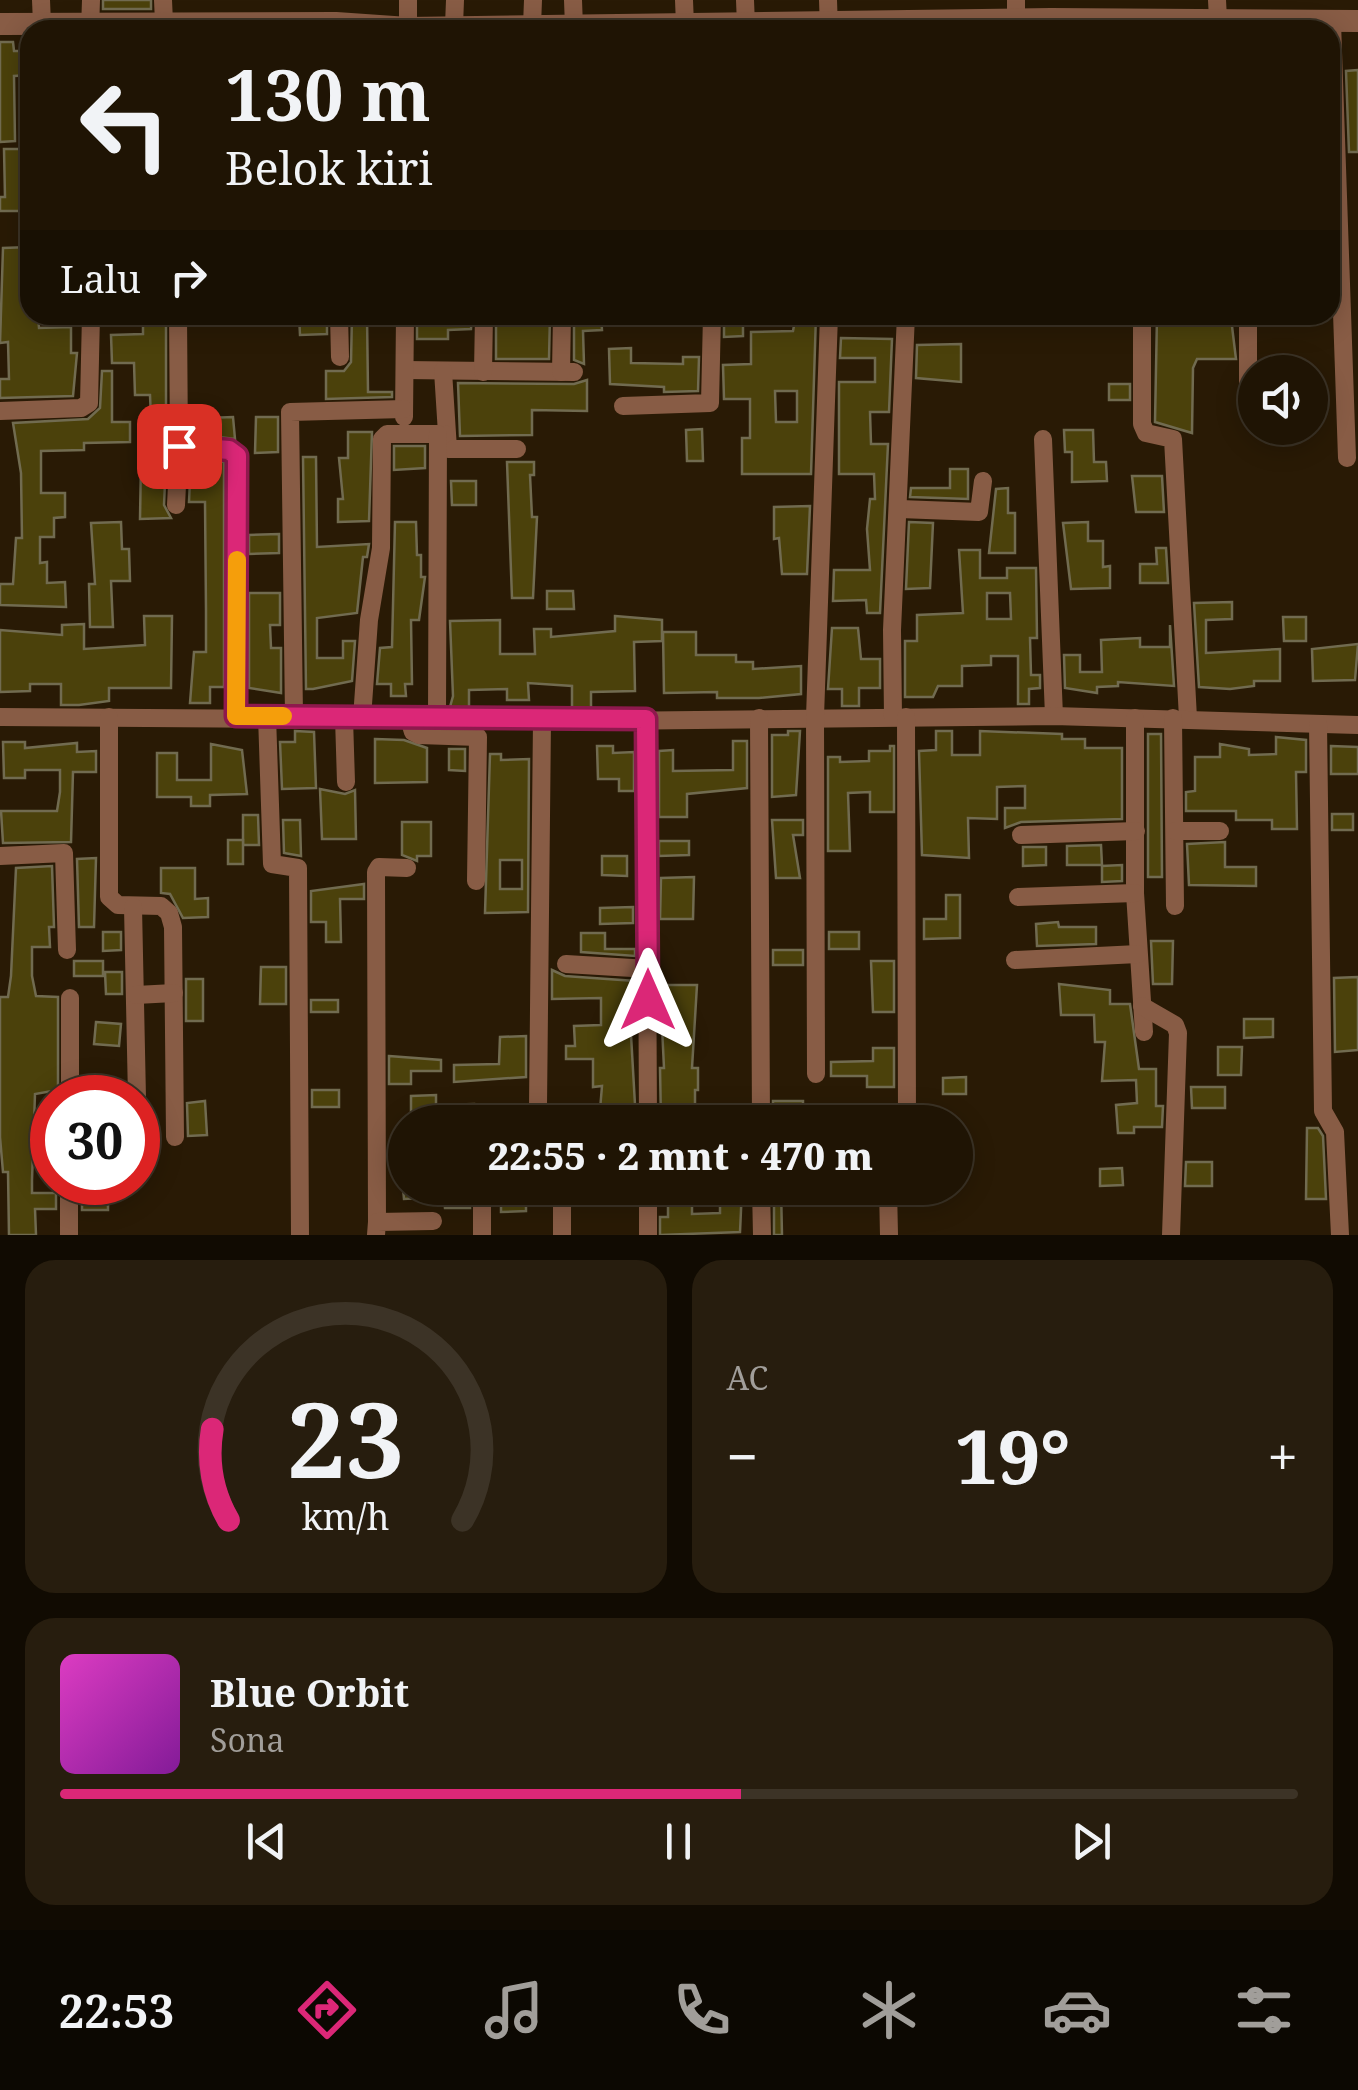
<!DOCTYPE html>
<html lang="id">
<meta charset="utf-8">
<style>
body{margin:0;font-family:"Noto Serif",serif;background:#271d0e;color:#f1f3f6;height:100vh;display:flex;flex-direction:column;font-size:38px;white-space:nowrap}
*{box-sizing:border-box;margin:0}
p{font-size:32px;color:#a19e9a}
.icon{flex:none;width:55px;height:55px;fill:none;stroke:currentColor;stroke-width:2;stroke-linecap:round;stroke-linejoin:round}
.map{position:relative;height:1235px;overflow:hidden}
.side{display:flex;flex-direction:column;gap:25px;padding:25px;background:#110b02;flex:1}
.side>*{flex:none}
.top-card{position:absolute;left:20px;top:20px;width:1320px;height:305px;border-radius:30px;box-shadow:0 5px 25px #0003,0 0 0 2px #3c3326;background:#1f1404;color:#f1f3f6;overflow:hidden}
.fabs{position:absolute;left:1238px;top:355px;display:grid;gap:20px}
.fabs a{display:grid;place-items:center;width:90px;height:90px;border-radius:50%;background:#1f1404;box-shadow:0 5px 25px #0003,0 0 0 2px #3c3326;font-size:50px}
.speed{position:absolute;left:30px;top:1075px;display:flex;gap:20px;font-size:50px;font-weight:700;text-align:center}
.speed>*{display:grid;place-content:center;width:130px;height:130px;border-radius:50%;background:#1f1404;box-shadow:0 5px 25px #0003,0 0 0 2px #3c3326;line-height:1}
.speed .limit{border:15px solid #d22;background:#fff;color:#111}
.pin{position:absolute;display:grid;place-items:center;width:85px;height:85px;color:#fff;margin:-42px;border-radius:20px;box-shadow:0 5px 15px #0006}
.me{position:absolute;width:110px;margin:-55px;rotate:0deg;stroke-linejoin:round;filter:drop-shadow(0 0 8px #0008)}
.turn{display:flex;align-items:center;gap:35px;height:210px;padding:0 40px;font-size:45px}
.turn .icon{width:130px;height:130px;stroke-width:2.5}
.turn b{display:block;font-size:70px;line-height:85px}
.then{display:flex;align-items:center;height:95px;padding:0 40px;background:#0003;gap:20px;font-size:38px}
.big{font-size:75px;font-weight:800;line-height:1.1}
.side .tile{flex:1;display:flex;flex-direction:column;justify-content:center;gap:15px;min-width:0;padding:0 35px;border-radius:30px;background:#271d0e}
.side .dial{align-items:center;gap:0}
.dial svg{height:260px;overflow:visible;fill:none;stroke:#3c3326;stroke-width:7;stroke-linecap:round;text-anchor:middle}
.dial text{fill:#f1f3f6;stroke:none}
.song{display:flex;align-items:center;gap:30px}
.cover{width:120px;height:120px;border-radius:15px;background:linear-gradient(135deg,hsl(310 70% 55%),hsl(290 70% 35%))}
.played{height:10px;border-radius:5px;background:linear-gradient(90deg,#db2777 55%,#3c3326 55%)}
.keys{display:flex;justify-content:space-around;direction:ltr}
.heat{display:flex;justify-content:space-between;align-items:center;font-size:55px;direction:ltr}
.side .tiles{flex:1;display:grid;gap:25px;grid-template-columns:1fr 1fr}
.tile:last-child{grid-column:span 2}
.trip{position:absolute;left:388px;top:1105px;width:585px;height:100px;border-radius:50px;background:#1f1404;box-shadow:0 5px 25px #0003,0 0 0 2px #3c3326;font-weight:800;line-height:100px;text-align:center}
.tabs{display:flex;height:160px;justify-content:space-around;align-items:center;background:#0c0802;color:#a19e9a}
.tabs .icon{width:70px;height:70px}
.tabs .active{color:#db2777}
.tabs b{font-size:45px;color:#f1f3f6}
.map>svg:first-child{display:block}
.building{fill:#4b410b;stroke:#716b50;stroke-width:2.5;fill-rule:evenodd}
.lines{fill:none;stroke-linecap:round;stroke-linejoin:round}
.minor{stroke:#885c45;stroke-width:18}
.tertiary{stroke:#885c45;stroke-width:22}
.route-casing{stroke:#8e194d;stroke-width:25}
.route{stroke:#db2777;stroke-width:18}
.slow{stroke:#f59e0b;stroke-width:18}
</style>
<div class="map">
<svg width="1358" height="1235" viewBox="0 0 1358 1235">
<rect width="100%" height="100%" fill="#291a05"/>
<!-- building -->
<g class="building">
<rect x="103" y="0" width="48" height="9"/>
<path d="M0 42H13L14 51H30V75L14 76 15 141 0 142Z"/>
<path d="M1358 70V152H1349L1346 71Z"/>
<path d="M4 149H30L28 211H0V197H5Z"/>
<path d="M30 247V315H38L39 328 71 327V353H77L73 396 0 398V379H9L8 342 0 343 3 248Z"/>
<path d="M299 315H327V334L300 335Z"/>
<path d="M352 315H367L368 392H392V397L326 399V371H344L351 362Z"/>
<path d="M417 315H472L471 329 448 330V339H417Z"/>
<path d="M496 315H550L549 359H496Z"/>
<path d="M574 315H601L602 330 583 331 584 364 574 360Z"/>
<path d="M724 315H743V336L724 337Z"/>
<path d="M796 315H816L811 474H742V438H750V399H724L723 365 751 364V332L793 331ZM775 391H797V422H776Z"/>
<path d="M1157 316 1231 318 1236 359H1197L1193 368 1192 433 1155 422Z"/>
<path d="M143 318H166V419H151L150 395H135L134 363H112L111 335 143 334Z"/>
<path d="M841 338 892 339 889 412H870L871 444H888L880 613H867L866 600 833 601 834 570H870L867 529 870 499H875L874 474H839V382H875V358H840Z"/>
<path d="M961 344V382L916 378 917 345Z"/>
<path d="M631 348V363L683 364V357H699L698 391 664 392V387L610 384 609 349Z"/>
<path d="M102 371H112V422H130V442L84 443V450L41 451V493H65V517L54 518V537H40V563L47 562V583L65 582 66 607 0 605V584H13L16 538H22L21 473 13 423 88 419 100 408Z"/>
<path d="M587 380V411L532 410V435L460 436 458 383 574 384Z"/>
<rect x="1109" y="384" width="21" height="16"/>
<path d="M233 417 235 439 211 436 208 418Z"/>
<path d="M256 417H278V452L255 453Z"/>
<path d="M702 429 703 461H687L686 430Z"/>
<path d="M1064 430H1093L1094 462H1106L1107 481 1072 482V452H1065Z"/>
<path d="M348 432H372L369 521 338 522V499H343L339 458H348Z"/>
<path d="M394 446H425V468L394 470Z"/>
<path d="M303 457H316L317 547 369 544 367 557H363L357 613 317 618V658H343V641H355L352 681 313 689H306Z"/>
<path d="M191 459 224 462V687H210V703H190L194 652H206V610L205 502H189Z"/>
<path d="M141 461H166L164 505 171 518 140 519Z"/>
<path d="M507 462H534V475H530L532 517H537L533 598H512Z"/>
<path d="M950 469H968V499L910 497 911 488H950Z"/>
<path d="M1132 476H1162L1164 512H1136Z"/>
<path d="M451 481H476V505H452Z"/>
<path d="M1008 488V513H1015V553H989L996 489Z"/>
<path d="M810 506 807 574H782L779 538 774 539V507Z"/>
<path d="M121 522 122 549H129L130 581H111L113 627H90L89 584H95L91 523Z"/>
<path d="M395 522H416L417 555H421V577H425L419 620H411L412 684H405L406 696H391V684H377L380 648 392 647Z"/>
<path d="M909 522 933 523 930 588 906 589Z"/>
<path d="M1088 522V541H1103V567L1110 566V588L1071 589 1063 523Z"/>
<path d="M279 534V553L249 554V535Z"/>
<path d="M1156 548H1166L1168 583H1140V564H1157Z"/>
<path d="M959 550H980V578H1007V568H1036L1037 638H1030L1031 675H1040V688L1029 689V704H1018V656H991V665L962 666V686H938L933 697H905V641H917V615L963 613ZM987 593H1010L1011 619H987Z"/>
<path d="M547 591H573L574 609H547Z"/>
<path d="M249 593H280V625H270L271 648H281V693L249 688Z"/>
<path d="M1232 602V619L1206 620V653L1280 649V681H1254V686L1230 689 1199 687 1194 603Z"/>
<path d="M144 616H172L171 688H109V701L79 705H61V684H30V691L0 692V630L62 635V625L84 624V649L145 645Z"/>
<path d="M615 616 662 620V641L634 642 635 691 591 692V708H572V686L528 683 529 700H507V689L469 690V708L450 707 453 696 450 621 500 620V654H535L534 629H551V637L615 631Z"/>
<path d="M1283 617H1306V641H1284Z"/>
<path d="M1170 625 1174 686 1118 682V686L1097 687V693L1065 688 1064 655H1080V672H1102L1101 640 1140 638V647H1170Z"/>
<path d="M832 628H858L861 659H880V688H859V706H842V689H828Z"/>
<path d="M663 632H696V655H736V662H753V669L801 666V694L759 698H717V692L664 693Z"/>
<path d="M1358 644 1355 680 1313 681 1312 649Z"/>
<path d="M295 731 314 732 316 788 282 789 280 742H295Z"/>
<path d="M788 731H800L796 795 772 797V735H788Z"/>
<path d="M936 731H952V755H980V731L1062 734V739H1085V748H1122V819L1021 822 1005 828V808H1025V786L997 787V819L968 818 969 858 922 855 919 751 936 750Z"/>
<path d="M1148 734H1161L1162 877H1148Z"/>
<path d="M1276 737 1306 740V772H1296L1297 829H1272V820H1236V811H1186V792L1195 791V757H1220V744L1249 749V755L1276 754Z"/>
<path d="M375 739 404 740 427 748V782L375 783Z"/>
<path d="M733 741H747V788L687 794V817H659V751L673 750V771L733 770Z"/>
<path d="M3 742H25V748L77 743V752L96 751V772H73L71 842 3 843 1 811H57L60 792V770H25V778H4Z"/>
<path d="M211 744 242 750 247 794 210 795V806H191V797H157V753H177V780H211Z"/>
<path d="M597 746H613V753L634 752V791H619V779H598Z"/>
<path d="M890 746H894V812H870V792L848 793 850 851H828V757H840V762L869 761V751H890Z"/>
<path d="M1331 746 1358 747V774H1331Z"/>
<path d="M449 749H465V771L449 770Z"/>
<path d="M490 754H501V760L529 759 528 912 485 913ZM500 860H522V889H500Z"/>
<path d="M320 789 345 794 355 790 356 839H322Z"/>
<rect x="1332" y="814" width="21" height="16"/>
<path d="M243 815H258L259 845H243Z"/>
<path d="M283 820H300L301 856 284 853Z"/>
<path d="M772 820H803V835H793L800 878H776Z"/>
<path d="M402 822H431V856H417V861L402 855Z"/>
<rect x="228" y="840" width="15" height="24"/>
<path d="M659 841H689V855L659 856Z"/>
<path d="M1225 842V867H1256V886L1189 885 1187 844Z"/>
<path d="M1101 845 1102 865H1067V846Z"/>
<path d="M1023 847H1046V865L1023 866Z"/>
<path d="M602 856H627V876L602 875Z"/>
<path d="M96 858 94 927H79L77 859Z"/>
<path d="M1122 865V881L1102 882V866Z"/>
<path d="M52 866 54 927H49L50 947H32V976L36 996 58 997V1090L35 1094 32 1180V1193H56V1209H35L36 1235H9L8 1172H3L0 1137V997H8L11 976 16 868Z"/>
<path d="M161 868H195V899L208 898V917L183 918 170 894 161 893Z"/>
<path d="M694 877 693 919H660L661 878Z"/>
<path d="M364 884V899H340L341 942H326V922H311V891Z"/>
<path d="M946 895H960V938L924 939V919H946Z"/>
<path d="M633 907V923L600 924V908Z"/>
<path d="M1058 922 1059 927H1096V944L1037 946 1036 924Z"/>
<path d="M103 932H121V950L103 951Z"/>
<rect x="829" y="932" width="30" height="17"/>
<path d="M581 933H605V949H635V956L581 952Z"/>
<path d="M1151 941H1173L1172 984H1153Z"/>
<rect x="773" y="950" width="30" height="15"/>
<rect x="74" y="961" width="29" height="15"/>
<path d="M871 961H894V1012H873Z"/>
<path d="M261 967H286V1004H260Z"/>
<path d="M552 970 565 976 635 981V1000H629L636 1122H599L602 1086 593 1087V1059H566V1046H575L574 1026 601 1025V998L552 999Z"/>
<path d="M105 972H122V994H106Z"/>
<path d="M1358 977V1050L1335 1052 1334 978Z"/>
<rect x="186" y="979" width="17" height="42"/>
<path d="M1059 984 1110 990V1004H1130L1139 1069H1156V1106H1163L1162 1127H1134V1133H1118L1116 1105 1137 1103 1136 1080 1102 1081 1105 1042H1095L1094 1015H1061Z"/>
<path d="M660 985H697L692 1068H698V1090H695V1110H683V1122H661L660 1068H664Z"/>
<rect x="311" y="1000" width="27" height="12"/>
<path d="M1244 1019H1273V1037L1244 1038Z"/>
<path d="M96 1022 121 1024 119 1046 94 1044Z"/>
<path d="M526 1036V1077L454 1082V1065L499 1064 500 1037Z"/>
<path d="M1218 1047H1242L1241 1075H1218Z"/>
<path d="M873 1048H894V1087H867V1076H831V1062L873 1061Z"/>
<path d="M389 1056 441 1060V1071H411V1084H389Z"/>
<path d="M966 1077V1094H943V1078Z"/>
<path d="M1191 1087H1225V1108H1192Z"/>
<rect x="312" y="1090" width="27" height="17"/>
<path d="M436 1095V1112H411V1096Z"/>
<path d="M205 1101 207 1135 188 1136 187 1103Z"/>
<rect x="773" y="1101" width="30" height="15"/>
<path d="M474 1104V1122L441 1119V1105Z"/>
<path d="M1307 1128H1318L1323 1136 1326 1199H1306Z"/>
<path d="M1186 1162H1212V1186H1185Z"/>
<path d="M1122 1168 1123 1185 1100 1186V1169Z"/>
<path d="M403 1188H469L470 1208H445L444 1197 404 1199Z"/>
<path d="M720 1188H742L740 1232 660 1235V1217H668V1198H692V1214L720 1213Z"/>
<path d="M774 1188H781L782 1235H774Z"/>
<rect x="82" y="1193" width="26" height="17"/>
<path d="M526 1193V1211L501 1212V1194Z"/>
</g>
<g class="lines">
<!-- minor -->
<g class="minor">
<path d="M41 0 42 24"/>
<path d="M163 0 164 22"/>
<path d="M573 0 574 27"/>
<path d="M684 0 685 25"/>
<path d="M745 0 746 25"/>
<path d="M828 0 829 30"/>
<path d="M1016 0V20"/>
<path d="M1217 0 1218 19"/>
<path d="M1332 22 1347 458"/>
<path d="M454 26 455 0"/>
<path d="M532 26 533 0"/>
<path d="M90 30 91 0"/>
<path d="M408 30V0"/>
<path d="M178 315 179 446 229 450 237 456 236 716"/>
<path d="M339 315 340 357"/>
<path d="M1142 315V424L1146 433 1173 439 1188 718"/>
<path d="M1248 315V398"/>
<path d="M405 370 574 372"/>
<path d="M443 371 448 449H517"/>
<path d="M483 372 484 315"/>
<path d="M561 372 562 315"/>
<path d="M623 406 710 403 712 315"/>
<path d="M0 411 81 408 89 403 91 315"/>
<path d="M404 417 405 315"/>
<path d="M1043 439 1054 716"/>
<path d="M176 505 179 446"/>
<path d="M900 509 979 512 983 481"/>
<path d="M267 716 272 864 298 868 300 1235"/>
<path d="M294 716 290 412 404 409"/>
<path d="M0 717 606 721 1054 716 1358 725"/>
<path d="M109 717V897L118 905 161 906 169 913 173 927 175 1137"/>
<path d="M893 717 892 630 906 315"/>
<path d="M906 717 907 1122"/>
<path d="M344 718 346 782"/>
<path d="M362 718 369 620 381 548 382 439 387 434H445"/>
<path d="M437 718 438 434"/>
<path d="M759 718 761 1122"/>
<path d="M1135 718V893L1144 1032"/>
<path d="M1173 718 1175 906"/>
<path d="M409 719 413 732 419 735 478 737 476 881"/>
<path d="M646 719 648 1122"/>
<path d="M1318 724 1323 1111 1335 1132 1340 1235"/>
<path d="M1175 831H1220"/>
<path d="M1021 835 1136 831"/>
<path d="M0 856 64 853 67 950"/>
<path d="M1018 897 1135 893"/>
<path d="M133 907 137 1098"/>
<path d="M1015 960 1138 954"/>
<path d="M566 964 649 969"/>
<path d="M136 995 174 993"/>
<path d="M1142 1006 1175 1025 1178 1033 1171 1235"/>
<path d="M816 1074 815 717 829 315"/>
<path d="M70 1098V998"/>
<path d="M509 1122 531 1116 538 1107 542 720"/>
<path d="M138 1133V1146"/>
<path d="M562 1188V1235"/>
<path d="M648 1188V1235"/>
<path d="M761 1188 762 1235"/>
<path d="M888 1188 889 1235"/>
<path d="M377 1222 376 872 379 867 407 868"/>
<path d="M69 1235V1182"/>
<path d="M376 1235 377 1222 433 1221"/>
<path d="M482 1235V1188"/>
</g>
<!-- tertiary -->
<path class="tertiary" d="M0 24 336 23 408 28 1051 19 1358 21"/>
</g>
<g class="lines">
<!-- route casing -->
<g class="route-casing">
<path id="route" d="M179 446 229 450 237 456 236 716 646 719 648 1000"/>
</g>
<!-- route -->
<use href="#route" class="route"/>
<!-- slow -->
<path class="slow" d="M237 560 236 716H283"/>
</g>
</svg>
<div class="fabs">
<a><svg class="icon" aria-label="sound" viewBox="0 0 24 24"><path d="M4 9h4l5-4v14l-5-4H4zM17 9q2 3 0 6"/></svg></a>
</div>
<div class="speed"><div class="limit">30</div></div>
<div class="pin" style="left:179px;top:446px;background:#d93025"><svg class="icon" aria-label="arrive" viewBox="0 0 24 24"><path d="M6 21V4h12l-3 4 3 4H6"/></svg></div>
<svg class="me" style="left:648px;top:1000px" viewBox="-20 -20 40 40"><path d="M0-17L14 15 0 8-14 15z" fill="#db2777" stroke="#fff" stroke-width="4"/></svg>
<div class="trip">22:55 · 2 mnt · 470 m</div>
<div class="top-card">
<div class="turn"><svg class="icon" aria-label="left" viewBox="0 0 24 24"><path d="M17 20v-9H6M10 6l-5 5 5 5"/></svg><div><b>130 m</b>Belok kiri</div></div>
<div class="then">Lalu<svg class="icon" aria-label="right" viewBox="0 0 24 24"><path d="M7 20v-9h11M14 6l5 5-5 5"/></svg></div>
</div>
</div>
<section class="side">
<div class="tiles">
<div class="tile dial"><svg viewBox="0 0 100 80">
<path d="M14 69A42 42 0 1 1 86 69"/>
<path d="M14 69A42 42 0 0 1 9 41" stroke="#db2777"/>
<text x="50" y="56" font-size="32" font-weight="700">23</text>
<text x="50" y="72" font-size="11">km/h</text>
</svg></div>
<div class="tile"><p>AC</p>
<div class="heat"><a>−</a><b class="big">19°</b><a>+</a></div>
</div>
<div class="tile">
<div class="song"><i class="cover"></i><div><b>Blue Orbit</b><p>Sona</p></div></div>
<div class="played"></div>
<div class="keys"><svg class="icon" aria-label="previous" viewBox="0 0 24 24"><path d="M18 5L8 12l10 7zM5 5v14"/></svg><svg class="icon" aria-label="pause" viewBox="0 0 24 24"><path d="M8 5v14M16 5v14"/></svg><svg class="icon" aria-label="next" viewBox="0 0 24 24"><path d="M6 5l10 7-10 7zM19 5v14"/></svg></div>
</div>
</div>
</section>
<nav class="tabs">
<b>22:53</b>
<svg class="icon active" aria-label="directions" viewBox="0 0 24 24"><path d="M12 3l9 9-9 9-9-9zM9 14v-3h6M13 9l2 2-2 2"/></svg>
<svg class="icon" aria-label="music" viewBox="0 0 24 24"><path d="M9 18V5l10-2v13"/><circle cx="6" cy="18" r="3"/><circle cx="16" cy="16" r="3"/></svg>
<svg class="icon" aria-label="phone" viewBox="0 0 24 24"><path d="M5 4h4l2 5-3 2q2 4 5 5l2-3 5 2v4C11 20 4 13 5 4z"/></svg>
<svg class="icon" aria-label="climate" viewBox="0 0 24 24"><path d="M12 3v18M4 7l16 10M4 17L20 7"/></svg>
<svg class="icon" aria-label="car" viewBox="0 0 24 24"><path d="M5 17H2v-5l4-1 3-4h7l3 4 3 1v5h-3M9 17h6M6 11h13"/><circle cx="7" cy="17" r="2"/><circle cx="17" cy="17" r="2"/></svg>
<svg class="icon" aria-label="filters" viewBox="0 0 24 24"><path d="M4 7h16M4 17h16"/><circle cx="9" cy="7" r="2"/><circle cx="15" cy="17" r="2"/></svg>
</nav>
